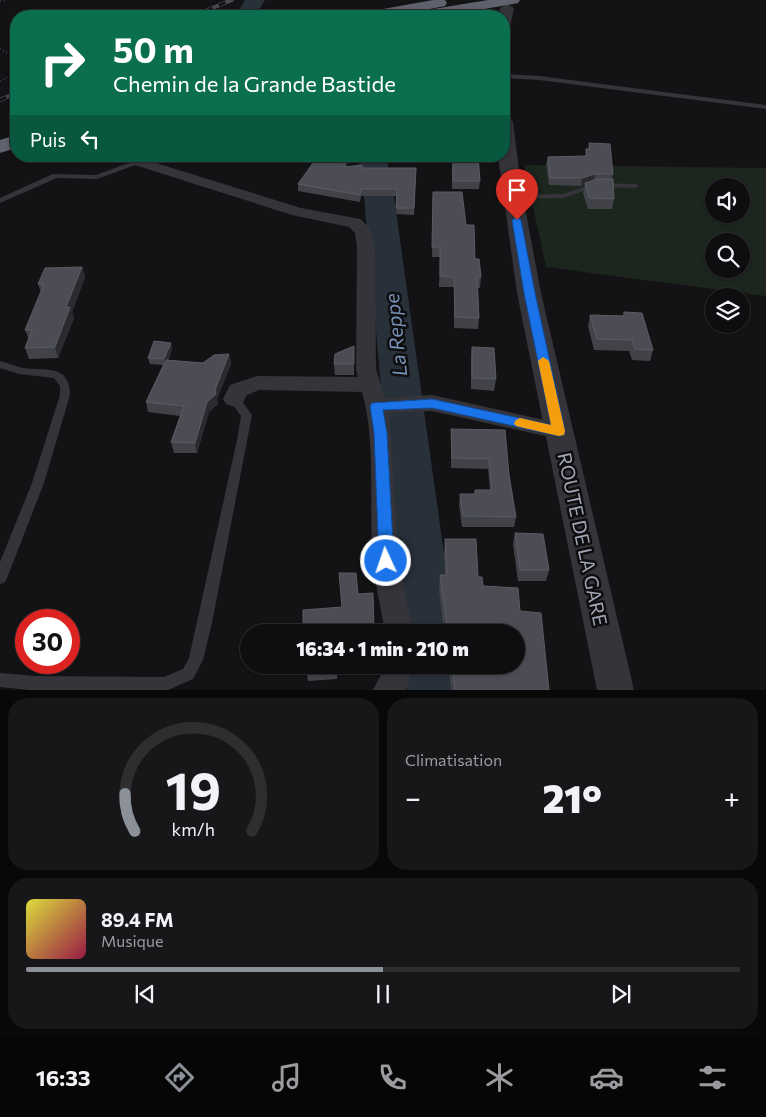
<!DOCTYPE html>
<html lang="fr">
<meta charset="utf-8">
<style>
body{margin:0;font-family:Commissioner,sans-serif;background:#171719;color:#f1f3f6;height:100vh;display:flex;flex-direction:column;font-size:19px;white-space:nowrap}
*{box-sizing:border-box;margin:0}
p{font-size:16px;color:#9b9c9f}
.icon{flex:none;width:28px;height:28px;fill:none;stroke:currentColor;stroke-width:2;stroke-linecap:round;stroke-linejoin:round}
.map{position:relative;height:690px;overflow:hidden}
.drawer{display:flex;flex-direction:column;gap:8px;padding:8px;background:#080809;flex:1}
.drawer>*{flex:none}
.hud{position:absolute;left:10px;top:10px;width:500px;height:152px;border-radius:20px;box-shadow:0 1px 4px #0004,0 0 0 1px #2e2e30;background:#0b6e4f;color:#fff;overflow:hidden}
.controls{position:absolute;left:705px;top:178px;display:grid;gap:10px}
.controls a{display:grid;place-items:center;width:45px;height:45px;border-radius:50%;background:#0e0e10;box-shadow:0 1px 4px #0004,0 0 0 1px #2e2e30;font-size:25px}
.speed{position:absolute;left:15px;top:609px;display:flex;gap:10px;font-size:25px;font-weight:700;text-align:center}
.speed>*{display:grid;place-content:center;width:65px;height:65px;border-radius:50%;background:#0e0e10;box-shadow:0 1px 4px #0004,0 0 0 1px #2e2e30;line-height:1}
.speed .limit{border:8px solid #d22;background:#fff;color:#111}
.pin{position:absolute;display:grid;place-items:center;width:42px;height:42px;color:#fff;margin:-51px -21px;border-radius:50% 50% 50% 0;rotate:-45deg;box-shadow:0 0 5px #0007}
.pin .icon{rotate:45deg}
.me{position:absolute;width:55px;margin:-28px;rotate:357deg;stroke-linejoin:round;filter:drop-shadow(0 0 4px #0008)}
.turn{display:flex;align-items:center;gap:18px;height:105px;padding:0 20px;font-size:22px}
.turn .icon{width:65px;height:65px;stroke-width:2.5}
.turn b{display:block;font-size:35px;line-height:42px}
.then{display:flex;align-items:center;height:48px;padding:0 20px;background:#0003;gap:10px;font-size:19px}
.big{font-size:38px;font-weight:800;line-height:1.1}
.drawer .widget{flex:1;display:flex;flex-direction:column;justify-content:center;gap:8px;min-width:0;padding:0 18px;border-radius:20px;background:#171719}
.drawer .dial{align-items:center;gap:0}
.dial svg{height:130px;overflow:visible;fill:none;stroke:#2e2e30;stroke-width:7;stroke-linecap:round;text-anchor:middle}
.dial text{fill:#f1f3f6;stroke:none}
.song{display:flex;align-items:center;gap:15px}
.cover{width:60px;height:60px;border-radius:8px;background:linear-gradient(135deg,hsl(60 70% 55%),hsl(340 70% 35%))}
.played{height:5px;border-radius:2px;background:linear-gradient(90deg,#8c9099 50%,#2e2e30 50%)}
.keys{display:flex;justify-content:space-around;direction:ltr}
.heat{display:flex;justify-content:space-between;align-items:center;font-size:28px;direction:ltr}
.drawer .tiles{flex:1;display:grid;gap:8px;grid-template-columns:1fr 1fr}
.widget:last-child{grid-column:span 2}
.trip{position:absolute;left:240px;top:624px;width:285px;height:50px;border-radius:25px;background:#0e0e10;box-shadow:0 1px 4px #0004,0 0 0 1px #2e2e30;font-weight:800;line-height:50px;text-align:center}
.tabs{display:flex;height:80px;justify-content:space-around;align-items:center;background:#060606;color:#9b9c9f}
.tabs .icon{width:35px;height:35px}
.tabs .selected{color:#8c9099}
.tabs b{font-size:22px;color:#f1f3f6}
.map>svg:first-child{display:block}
.green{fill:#1d251f;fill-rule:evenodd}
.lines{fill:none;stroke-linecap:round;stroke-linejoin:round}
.river{fill:#28303a;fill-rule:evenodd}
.path{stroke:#393b41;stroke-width:2;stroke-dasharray:1 2.5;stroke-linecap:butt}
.service{fill:#34343a;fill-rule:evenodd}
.minor{fill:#34343a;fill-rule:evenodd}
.tertiary{fill:#34343a;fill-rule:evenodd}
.motorway{fill:#5f616c;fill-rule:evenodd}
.rail-casing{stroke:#484a51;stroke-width:4}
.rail{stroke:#0e0e10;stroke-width:2.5;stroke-dasharray:7;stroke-linecap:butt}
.wall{fill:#414348}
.shaded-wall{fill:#2a2b2f}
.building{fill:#4c4d54;stroke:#5a5b64}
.route{fill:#1a73e8;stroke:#114b97}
.slow{fill:#f59e0b}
.labels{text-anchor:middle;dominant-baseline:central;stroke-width:5;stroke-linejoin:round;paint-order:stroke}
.street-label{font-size:19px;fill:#a3a7b7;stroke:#0e0e10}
.water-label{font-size:20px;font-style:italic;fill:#7691b5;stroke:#0e0e10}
</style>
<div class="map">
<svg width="766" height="690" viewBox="0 0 766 690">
<rect width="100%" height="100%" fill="#131315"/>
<!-- green -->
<path class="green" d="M524 165 766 168V296L546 267ZM714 186H741V214H714ZM714 241H741V269H714Z"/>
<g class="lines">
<!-- river -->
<g class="river">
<path d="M245 0H265L255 16H235Z"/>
<path d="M358 156H386L394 197 455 632H403L364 197Z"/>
<path d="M406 665H460L463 690H407Z"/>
</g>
<!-- path -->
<g class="path">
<path d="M0 1 6 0"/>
<path d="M0 49 16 57"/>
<path d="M0 81 16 73"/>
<path d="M10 101 16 104"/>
</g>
<!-- service -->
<g class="service">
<path d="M504 74 539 76 766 105V109L539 80 504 78Z"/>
<path d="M137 160H143L144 162 97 179 57 178 0 203V198L53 174 96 175Z"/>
<path d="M594 183 635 184 639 186 635 188 595 187 564 198 512 199 508 197 512 195 563 194Z"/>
<path d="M0 361C8 363 15 366 23 368 46 371 70 364 70 395L44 483 7 578 5 582 0 584V562L32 483 60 395V386L54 378 19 374 0 368Z"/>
<path d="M234 395 238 396 252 415 212 623 203 660 193 679 168 690H29L0 687V673L35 676 164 677 183 669 189 658 237 440 241 416 229 399 230 396Z"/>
</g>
<!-- minor -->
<g class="minor">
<path d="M140 158 301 208 360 219 369 227 375 247 376 369 385 398 432 395 567 425 570 431 567 437 559 439 432 411 389 413 399 561 413 632H385C381 608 375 584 373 560 368 506 377 445 362 392L259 390 247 395 242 404 234 407 226 404 223 399 230 385 257 376 358 377 356 369 357 247 355 233 349 227 292 215 135 165 133 162 135 159Z"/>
<path d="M386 665H414L406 690H373Z"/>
</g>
<!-- tertiary -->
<g class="tertiary">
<path d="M507 4 514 8 509 32 504 33V16H499L500 8Z"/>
<path d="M504 117 510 118 513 122 521 186 541 293 634 690H597L517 293 498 156H504Z"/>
</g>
<!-- motorway -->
<g class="motorway">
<path d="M433 0H445L447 3 445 6 394 16H364L367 13 372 11Z"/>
<path d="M488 0H520L518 3 513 4 445 16H413L416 13 421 11Z"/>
<path d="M16 135V148L0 153V140Z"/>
</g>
<!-- rail casing -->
<g class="rail-casing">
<g id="rail">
<path d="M193 16 232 0"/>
<path d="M0 100 16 93"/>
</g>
</g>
<!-- rail -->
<use href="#rail" class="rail"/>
</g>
<!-- wall -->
<g class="wall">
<path d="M589 143 613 174 612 179 614 199 612 209H588L583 193 585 184 581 186 549 185 546 164 548 157 585 156 586 149H588Z"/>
<path d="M452 156H478L480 181 479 189H452Z"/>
<path d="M347 167 363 168H416L414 215 396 214 397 196H361L360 202 298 191V184Z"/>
<path d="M433 192 466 225 475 259 481 277 480 288H478L479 318 478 329 454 328V287H439L440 257H432Z"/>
<path d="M82 267 85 277 72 312 74 318 58 358 29 359 25 348 29 339 25 330 41 292 38 284Z"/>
<path d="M624 312 653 350 650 361 632 360 629 351 594 350 588 326 590 315 623 316Z"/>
<path d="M171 343 172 349 168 360 203 363 229 354 231 364 217 399 218 404 209 412 197 453H174L171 442 180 416 148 412 146 402 163 365 150 364 148 358Z"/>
<path d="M472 347 496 379 494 391 471 389V358Z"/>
<path d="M354 357V375H335L334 364Z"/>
<path d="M451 429 509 475 516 517 514 527H462L459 504 460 494H475L490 490 488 469 451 468Z"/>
<path d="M515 533 549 570 546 581H518L513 544Z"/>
<path d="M445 539 478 577 483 586 520 611 549 690H451L448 665H516V632H444L439 590 440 575H445L444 555Z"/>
<path d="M303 665H337V679L308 681 306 666H303Z"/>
</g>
<!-- shaded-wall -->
<g class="shaded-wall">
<path d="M348 156H350L345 173 344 167Z"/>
<path d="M595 174 594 181 581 186 582 178Z"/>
<path d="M82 267 85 277 72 312 74 318 58 358 55 347 66 307Z"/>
<path d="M171 343 172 349 165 365 164 359Z"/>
<path d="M229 354 231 364 217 399 218 404 209 412 197 453 195 443 207 402 215 390Z"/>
</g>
<!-- building -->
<g class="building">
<path d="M589 143 610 144 613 174H595L582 178H550L548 157 587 156 586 149H590Z"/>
<path d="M318 156H348L344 167 362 165 363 168H416L414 208H396L397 189H361L360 195 298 184Z"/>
<path d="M453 156H478L480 181H453Z"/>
<path d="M597 179H613L614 199 589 198 585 183Z"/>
<path d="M433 192H462L466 225H474L475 259H479L481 277H477L479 318 455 317 454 277 440 276V247H432Z"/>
<path d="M82 267 66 307H70L55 347 25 348 32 330H25L44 284H38L45 268Z"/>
<path d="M624 312 642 313 653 350 635 349 632 340 597 339 590 315 624 316Z"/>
<path d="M154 341 171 343 164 359 148 358Z"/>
<path d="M354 346V364H334L335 354Z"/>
<path d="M472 347 494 348 496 379 472 378Z"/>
<path d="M229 354 215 390 216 394 207 402 195 443 171 442 184 406 146 402 166 360 203 363 214 355Z"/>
<path d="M451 429 505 430 509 475 516 517 463 516 460 494H475V490H492L489 459 452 458Z"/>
<path d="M515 533 543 534 549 570H520Z"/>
<path d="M445 539H476L478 577H482L483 586 518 588 520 611 541 613 549 690H455L452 665H516V632H448L440 575H447Z"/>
<path d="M339 573H356L358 594 373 593 374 632H303V610L342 607Z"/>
<path d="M306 665H336V669L306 670Z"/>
</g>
<!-- route -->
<path class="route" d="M517 217 521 220 535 293 565 431 564 435 559 436 432 408 383 410 387 433 394 561 392 565 386 567 381 565 379 561 374 433 370 406 372 403 432 399 551 425 524 293 512 220Z"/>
<!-- slow -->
<path class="slow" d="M543 357 549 361 565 431 564 435 559 436 520 427 516 426 514 423 516 420 520 418 551 425 538 361Z"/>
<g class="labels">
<!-- street labels -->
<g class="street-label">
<text transform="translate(583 539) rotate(78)">ROUTE DE LA GARE</text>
</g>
<!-- water labels -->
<g class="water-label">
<text transform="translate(395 335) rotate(-96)">La Reppe</text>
</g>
</g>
</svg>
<div class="controls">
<a><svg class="icon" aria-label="sound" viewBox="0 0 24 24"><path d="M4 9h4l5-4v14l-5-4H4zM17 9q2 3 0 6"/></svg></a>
<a><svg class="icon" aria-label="search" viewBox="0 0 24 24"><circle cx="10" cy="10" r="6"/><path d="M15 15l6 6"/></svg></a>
<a><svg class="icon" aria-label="layers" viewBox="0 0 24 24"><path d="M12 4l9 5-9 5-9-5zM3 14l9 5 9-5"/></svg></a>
</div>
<div class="speed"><div class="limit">30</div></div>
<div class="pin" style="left:517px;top:220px;background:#d93025"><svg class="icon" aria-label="arrive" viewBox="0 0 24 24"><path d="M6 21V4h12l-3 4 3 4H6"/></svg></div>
<svg class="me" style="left:386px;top:561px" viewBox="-20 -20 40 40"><circle r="17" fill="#1a73e8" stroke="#fff" stroke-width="3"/><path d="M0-11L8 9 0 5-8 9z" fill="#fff"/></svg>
<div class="trip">16:34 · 1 min · 210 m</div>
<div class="hud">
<div class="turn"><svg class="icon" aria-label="right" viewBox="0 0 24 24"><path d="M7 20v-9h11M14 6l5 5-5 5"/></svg><div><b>50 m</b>Chemin de la Grande Bastide</div></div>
<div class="then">Puis<svg class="icon" aria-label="left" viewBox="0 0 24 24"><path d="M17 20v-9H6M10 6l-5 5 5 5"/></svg></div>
</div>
</div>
<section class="drawer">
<div class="tiles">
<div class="widget dial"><svg viewBox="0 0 100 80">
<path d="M14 69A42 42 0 1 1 86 69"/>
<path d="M14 69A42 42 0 0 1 8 46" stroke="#8c9099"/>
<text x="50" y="56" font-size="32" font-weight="700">19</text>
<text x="50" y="72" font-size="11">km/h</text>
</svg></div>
<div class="widget"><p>Climatisation</p>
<div class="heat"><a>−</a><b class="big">21°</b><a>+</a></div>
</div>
<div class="widget">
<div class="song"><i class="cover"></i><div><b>89.4 FM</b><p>Musique</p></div></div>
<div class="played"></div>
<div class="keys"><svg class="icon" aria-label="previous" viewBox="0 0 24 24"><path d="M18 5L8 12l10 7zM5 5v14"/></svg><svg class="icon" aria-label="pause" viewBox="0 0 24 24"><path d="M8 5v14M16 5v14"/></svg><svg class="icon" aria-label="next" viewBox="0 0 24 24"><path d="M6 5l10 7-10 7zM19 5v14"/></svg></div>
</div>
</div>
</section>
<nav class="tabs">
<b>16:33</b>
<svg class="icon selected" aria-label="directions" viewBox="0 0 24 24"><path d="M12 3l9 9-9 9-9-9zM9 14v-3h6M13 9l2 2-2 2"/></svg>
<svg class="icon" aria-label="music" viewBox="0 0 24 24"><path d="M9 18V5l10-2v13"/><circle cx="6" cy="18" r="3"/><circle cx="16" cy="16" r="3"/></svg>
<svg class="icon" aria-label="phone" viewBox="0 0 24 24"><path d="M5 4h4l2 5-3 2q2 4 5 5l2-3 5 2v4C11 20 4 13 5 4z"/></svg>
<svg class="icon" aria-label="climate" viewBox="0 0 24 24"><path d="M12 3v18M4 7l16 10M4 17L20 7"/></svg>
<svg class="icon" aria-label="car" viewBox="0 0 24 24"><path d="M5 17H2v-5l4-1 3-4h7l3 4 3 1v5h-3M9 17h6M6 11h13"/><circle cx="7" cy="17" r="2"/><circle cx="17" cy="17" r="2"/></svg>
<svg class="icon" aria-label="filters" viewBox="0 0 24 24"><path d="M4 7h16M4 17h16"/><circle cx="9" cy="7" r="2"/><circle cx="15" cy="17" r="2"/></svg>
</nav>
